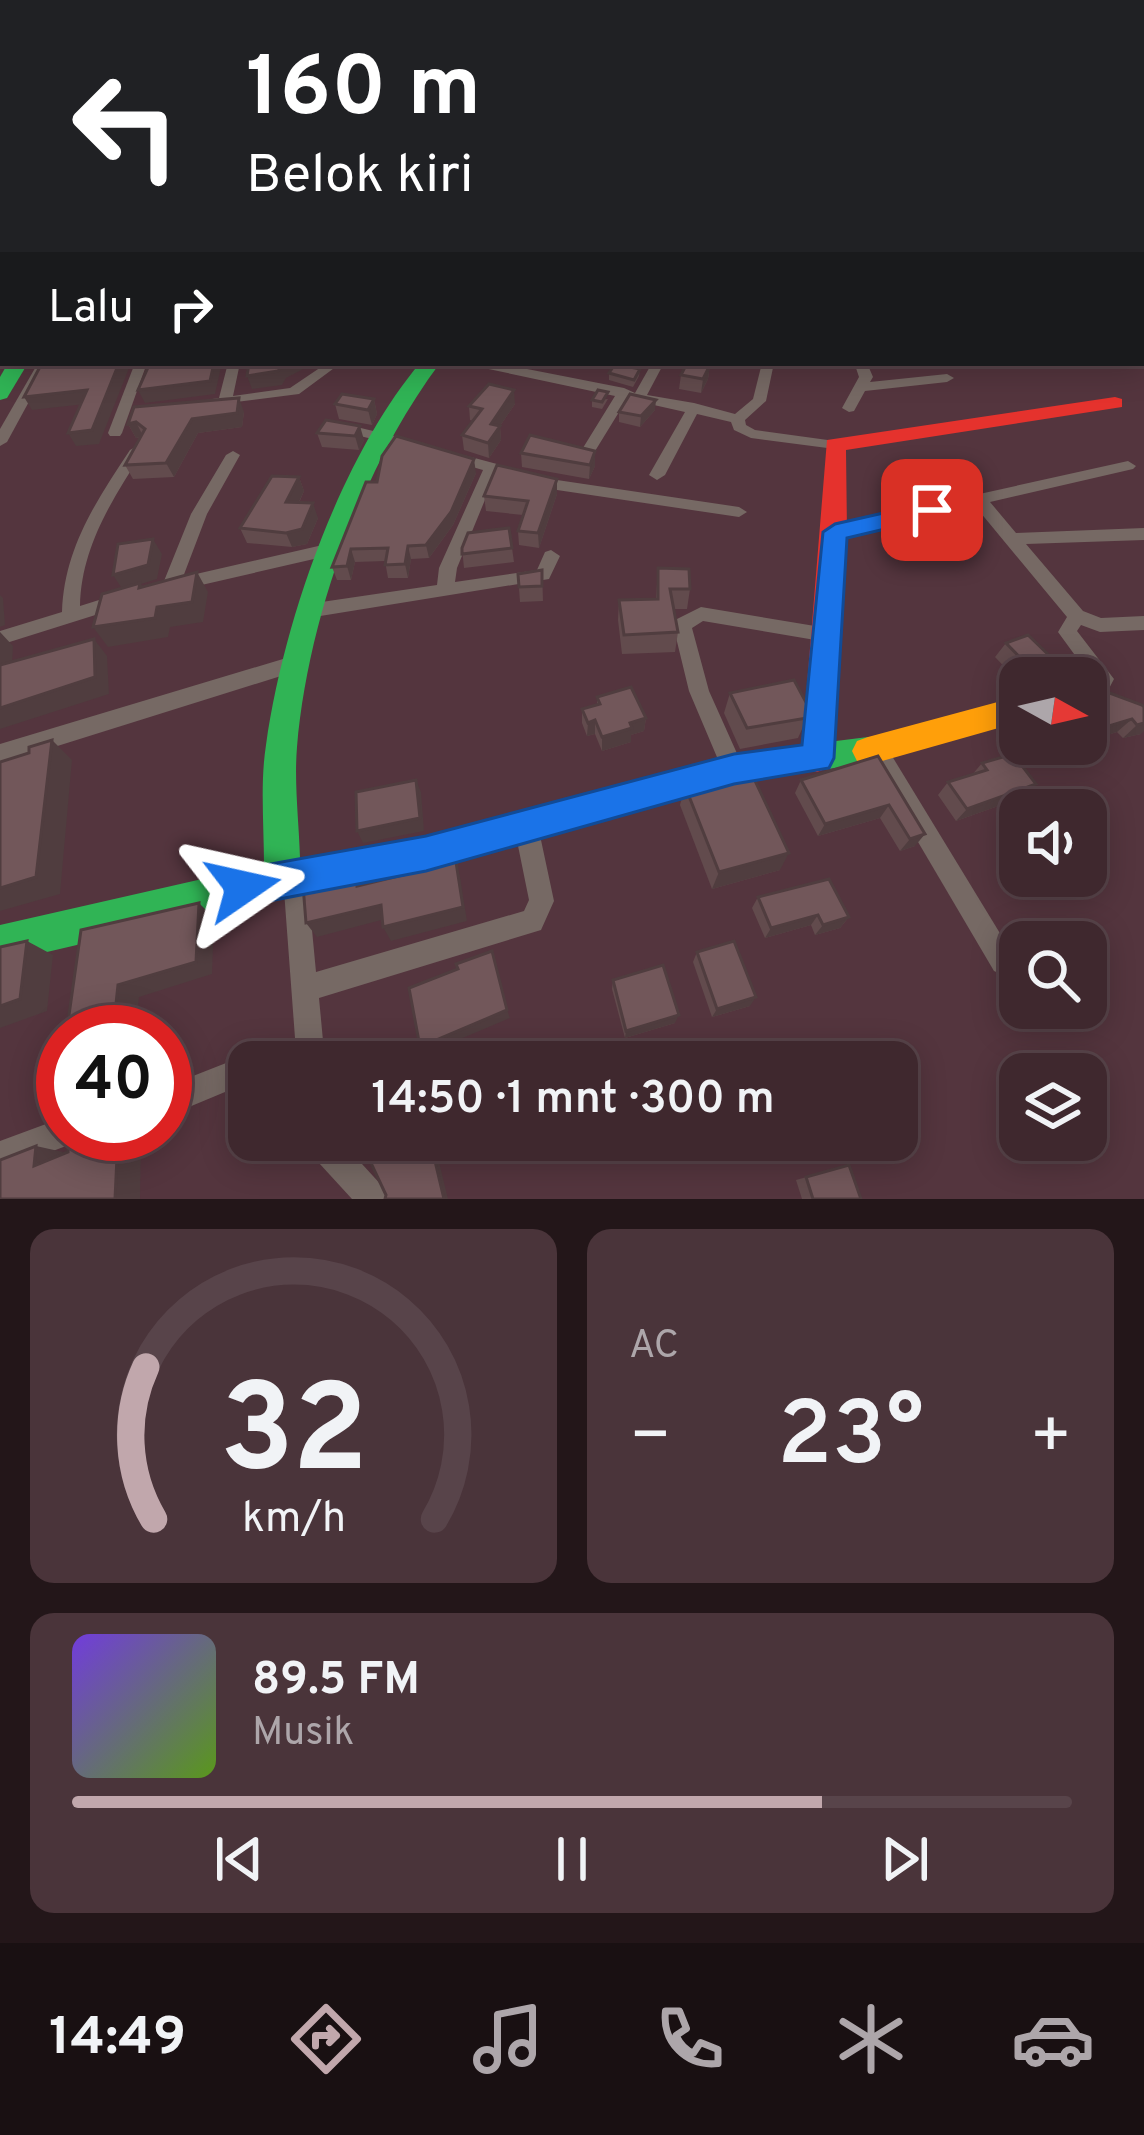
<!DOCTYPE html>
<html lang="id">
<meta charset="utf-8">
<style>
body{margin:0;font-family:Overpass,sans-serif;background:#4a343a;color:#f1f3f6;height:100vh;display:flex;flex-direction:column;font-size:45px;white-space:nowrap}
*{box-sizing:border-box;margin:0}
p{font-size:39px;color:#ada6aa}
.icon{flex:none;width:66px;height:66px;fill:none;stroke:currentColor;stroke-width:2;stroke-linecap:round;stroke-linejoin:round}
.map{position:relative;height:1199px;overflow:hidden}
.panel{display:flex;flex-direction:column;gap:30px;padding:30px;background:#231619;flex:1}
.panel>*{flex:none}
.guide{position:absolute;left:0px;top:0px;width:1146px;height:366px;box-shadow:0 6px 30px #0003,0 0 0 3px #58444a;background:#202124;color:#fff;overflow:hidden}
.needle{width:78px;rotate:98deg}
.tools{position:absolute;left:999px;top:657px;display:grid;gap:24px}
.tools a{display:grid;place-items:center;width:108px;height:108px;border-radius:24px;background:#3f282e;box-shadow:0 6px 30px #0003,0 0 0 3px #58444a;font-size:60px}
.speed{position:absolute;left:36px;top:1005px;display:flex;gap:24px;font-size:60px;font-weight:700;text-align:center}
.speed>*{display:grid;place-content:center;width:156px;height:156px;border-radius:50%;background:#3f282e;box-shadow:0 6px 30px #0003,0 0 0 3px #58444a;line-height:1}
.speed .limit{border:18px solid #d22;background:#fff;color:#111}
.pin{position:absolute;display:grid;place-items:center;width:102px;height:102px;color:#fff;margin:-51px;border-radius:24px;box-shadow:0 6px 18px #0006}
.me{position:absolute;width:132px;margin:-66px;rotate:79deg;stroke-linejoin:round;filter:drop-shadow(0 0 9px #0008)}
.turn{display:flex;align-items:center;gap:42px;height:252px;padding:0 48px;font-size:54px}
.turn .icon{width:156px;height:156px;stroke-width:2.5}
.turn b{display:block;font-size:84px;line-height:102px}
.then{display:flex;align-items:center;height:114px;padding:0 48px;background:#0003;gap:24px;font-size:45px}
.big{font-size:90px;font-weight:600;line-height:1.1}
.panel .card{flex:1;display:flex;flex-direction:column;justify-content:center;gap:18px;min-width:0;padding:0 42px;border-radius:24px;background:#4a343a}
.panel .dial{align-items:center;gap:0}
.dial svg{height:312px;overflow:visible;fill:none;stroke:#58444a;stroke-width:7;stroke-linecap:round;text-anchor:middle}
.dial text{fill:#f1f3f6;stroke:none}
.song{display:flex;align-items:center;gap:36px}
.cover{width:144px;height:144px;border-radius:18px;background:linear-gradient(135deg,hsl(260 70% 55%),hsl(90 70% 35%))}
.played{height:12px;border-radius:6px;background:linear-gradient(90deg,#c1a7ac 75%,#58444a 75%)}
.keys{display:flex;justify-content:space-around;direction:ltr}
.heat{display:flex;justify-content:space-between;align-items:center;font-size:66px;direction:ltr}
.panel .tiles{flex:1;display:grid;gap:30px;grid-template-columns:1fr 1fr}
.card:last-child{grid-column:span 2}
.trip{position:absolute;left:228px;top:1041px;width:690px;height:120px;border-radius:24px;background:#3f282e;box-shadow:0 6px 30px #0003,0 0 0 3px #58444a;font-weight:600;line-height:120px;text-align:center}
.dock{display:flex;height:192px;justify-content:space-around;align-items:center;background:#191012;color:#ada6aa}
.dock .icon{width:84px;height:84px}
.dock .on{color:#c1a7ac}
.dock b{font-size:54px;color:#f1f3f6}
.map>svg:first-child{display:block}
.lines{fill:none;stroke-linecap:round;stroke-linejoin:round}
.street{fill:#766964;fill-rule:evenodd}
.fast{fill:#30b455;fill-rule:evenodd}
.slow{fill:#ff9f0a;fill-rule:evenodd}
.jam{fill:#e5322d;fill-rule:evenodd}
.wall{fill:#624b4d}
.shaded-wall{fill:#503d3f}
.building{fill:#72575a;stroke:#503d3f;stroke-width:3}
.route{fill:#1a73e8;stroke:#114b97;stroke-width:3}
</style>
<div class="map">
<svg width="1144" height="1199" viewBox="0 0 1144 1199">
<rect width="100%" height="100%" fill="#54353e"/>
<g class="lines">
<!-- street -->
<g class="street">
<rect x="1143" y="177" width="1" height="6"/>
<path d="M1144 196V202L1143 203V197Z"/>
<path d="M3 236V242L0 243V237Z"/>
<rect x="0" y="337" width="3" height="8"/>
<rect x="1143" y="346" width="1" height="8"/>
<path d="M3 351V363L0 364V352Z"/>
<path d="M38 363H50L7 442 0 446V429Z"/>
<path d="M135 363H147L122 433 120 436H110L108 433Z"/>
<path d="M228 363H240L233 396 290 388 327 363H341L299 394 212 405V399L219 398Z"/>
<path d="M473 363H497L624 388 635 393 652 363H664L647 395 694 403 735 414 753 399 762 363H774L766 401 745 420 746 425 755 430 835 441 842 445 835 449 751 438 734 430 731 422 697 414 665 475 657 480 649 475 685 412 627 399 592 456 585 461 578 456 615 396 479 367Z"/>
<path d="M847 363H867L873 377 870 382 947 374 954 378 947 382 865 391 854 411 849 412 842 408 859 377 856 368Z"/>
<path d="M340 423 423 443 425 446 418 450 335 430 333 427Z"/>
<path d="M137 446 144 450C113 498 81 547 80 606L118 594 127 601 124 606 0 645V631L62 612C64 549 96 501 130 450Z"/>
<path d="M233 451 240 455 207 514 183 577 327 544 335 550 327 556 171 592 165 591 162 586 191 514 226 455Z"/>
<path d="M456 453 557 480 739 507 747 512 739 517 557 490 496 473 457 568 455 582 537 570 545 552 551 550 560 556 549 579 308 618 302 616 299 611 302 606 308 604 437 585 439 568 483 470 451 461 449 458Z"/>
<path d="M1128 461 1136 466 1133 469 990 502 1016 533 1144 528V540L1026 544 1083 611 1101 618 1144 616V630L1100 632 1081 625 1077 631 1114 679 1104 698 1097 700 1090 698 1087 692 1093 680 1058 632 1067 617 975 506 835 538 827 532 835 526Z"/>
<path d="M701 607 827 628 834 630 836 635 834 640 827 642 703 621 692 628 709 691 744 769 741 776 733 779 725 776 689 691 673 625 675 620Z"/>
<path d="M293 656 300 658 303 664 300 670 0 764V744Z"/>
<path d="M876 741 884 743 1012 953 1016 962 1012 971 1003 975 994 971 868 757 865 750 868 743Z"/>
<path d="M526 815 534 818 538 826 554 901 541 930 319 998 325 1062H249V1082L165 1117V1087L249 1054 254 1056 256 1052 295 1038 283 877 286 868 295 865 304 868 307 877 316 972 524 911 529 900 514 826 518 818Z"/>
<path d="M63 1091V1134H77L74 1143 0 1171V1141L46 1124 53 1096Z"/>
<path d="M304 1140H340L384 1188 389 1199H352L308 1151Z"/>
</g>
<!-- fast -->
<g class="fast">
<path d="M8 363H28L7 398 0 400V377Z"/>
<path d="M420 363H440C362 467 308 618 297 747 294 783 299 822 300 858L426 837 733 754 868 737 879 741 884 751 879 761 733 784 426 871 282 897 0 963V925L264 865C264 826 260 783 266 745 283 623 340 458 420 363Z"/>
</g>
<!-- slow -->
<path class="slow" d="M1020 696V722L868 765 857 761 852 751 857 741 868 737Z"/>
<!-- jam -->
<path class="jam" d="M1115 397 1122 399V407L846 450 847 532 833 758 828 768 817 772 806 768 801 758 827 440Z"/>
</g>
<!-- wall -->
<g class="wall">
<path d="M710 365 708 379 701 393 679 389 681 375Z"/>
<path d="M640 369 639 376 633 387 609 380V373Z"/>
<path d="M374 399 377 414 372 425 339 419 335 404Z"/>
<path d="M608 399 602 409 592 407V400Z"/>
<path d="M515 404 500 426 501 440 489 458 464 450 462 435 473 421 470 420 469 406Z"/>
<path d="M655 410 640 427 619 422V412Z"/>
<path d="M244 412 242 427 198 433 174 477 133 479 125 465 141 437 136 438 128 424Z"/>
<path d="M326 420 364 440 359 450 322 447 317 433Z"/>
<path d="M521 453 595 466 589 479 522 467Z"/>
<path d="M476 473 453 525 429 558 411 559 408 578H388L385 561 355 562 351 580H337L332 567 366 482Z"/>
<path d="M299 477 304 491 299 503 318 518 307 544 292 547 247 543 240 528Z"/>
<path d="M557 494 539 548 519 545 518 531 523 515 486 511 484 496Z"/>
<path d="M462 548H512L514 562 464 568Z"/>
<path d="M658 568 690 589 687 609H674L678 632 675 652 622 654 618 620 619 600 656 599Z"/>
<path d="M542 570 543 601 520 602 518 574Z"/>
<path d="M1006 643 1059 665 1049 678H1020V683L995 657Z"/>
<path d="M730 693 807 718 798 738 740 749 724 713Z"/>
<path d="M597 697 646 718 644 731 631 735V742L602 751 595 734 587 736 582 723V709L597 704Z"/>
<path d="M1086 699 1142 705 1141 734 1123 738 1117 732 1086 742Z"/>
<path d="M878 756 915 846 900 851 880 818 818 836 795 793 801 780Z"/>
<path d="M982 763 1036 784 1024 797 956 821 938 795 948 782 972 775Z"/>
<path d="M685 786 780 870 712 889 680 805Z"/>
<path d="M758 897 849 917 840 928 815 935 811 925 765 938 752 908Z"/>
<path d="M697 952 750 1006 712 1017 693 962Z"/>
<path d="M613 980 675 1023 625 1038 612 989Z"/>
<path d="M849 1165 861 1199H802L796 1180Z"/>
</g>
<!-- shaded-wall -->
<g class="shaded-wall">
<path d="M1 261 3 277 0 281V263Z"/>
<path d="M119 363H131L99 444 76 446 68 433Z"/>
<path d="M214 363H222L215 394 145 403 138 390Z"/>
<path d="M285 363H315L286 378 282 385 252 389 247 376Z"/>
<path d="M710 365 708 379 701 393 703 379Z"/>
<path d="M87 390 94 403 32 410 24 397Z"/>
<path d="M514 390 515 404 500 426 501 440 489 458 488 443 491 424Z"/>
<path d="M239 398 244 412 242 427 198 433 174 477 166 463 192 419Z"/>
<path d="M374 399 377 414 372 425 368 410Z"/>
<path d="M656 400 655 410 640 427 641 416Z"/>
<path d="M136 422 143 436 136 438 128 424Z"/>
<path d="M360 426 364 440 359 450 355 436Z"/>
<path d="M595 451V466L589 479 590 465Z"/>
<path d="M474 459 476 473 453 525 429 558 426 545Z"/>
<path d="M299 477 304 491 292 517 286 502Z"/>
<path d="M557 479V494L539 548 538 533Z"/>
<path d="M313 503 318 518 307 544 292 547 286 533Z"/>
<path d="M153 539 162 554 157 579 141 584 153 602 123 590 113 575Z"/>
<path d="M408 546 411 559 408 578 405 564Z"/>
<path d="M351 549 355 562 351 580 347 566Z"/>
<path d="M197 572 208 592 203 622 170 627 168 637 108 647 93 627 157 607Z"/>
<path d="M0 595 3 598 5 625 0 627Z"/>
<path d="M0 632 13 646 11 683 0 672Z"/>
<path d="M94 639 107 656 109 694 0 729V708Z"/>
<path d="M1059 665 1049 678H1033L1036 674Z"/>
<path d="M646 718 644 731 631 735V742L602 751V737L630 723Z"/>
<path d="M1132 719 1117 732 1086 742V733Z"/>
<path d="M595 720V734L587 736 588 723Z"/>
<path d="M1144 723V731L1141 734 1123 738 1137 725Z"/>
<path d="M52 740 72 760 60 894 0 911V888Z"/>
<path d="M416 780 421 792 424 831 363 843 357 831Z"/>
<path d="M1036 784 1024 797 956 821 967 809Z"/>
<path d="M889 805 880 818 818 836 825 824Z"/>
<path d="M925 834 915 846 900 851 910 839Z"/>
<path d="M789 853 780 870 712 889 719 872Z"/>
<path d="M456 862 460 877 467 921 391 941 383 927Z"/>
<path d="M199 903 214 918 212 974 139 997 135 1032H113L118 985Z"/>
<path d="M381 905 389 918 317 937 306 923Z"/>
<path d="M818 915 811 925 765 938 771 928Z"/>
<path d="M849 917 840 928 815 935 823 925Z"/>
<path d="M27 941 53 955 47 1011 0 1028V1006Z"/>
<path d="M756 997 750 1006 712 1017 717 1009Z"/>
<path d="M507 1010 510 1018 425 1054 420 1047Z"/>
<path d="M679 1015 675 1023 625 1038 626 1031Z"/>
<path d="M63 1084V1093L49 1088Z"/>
<path d="M101 1134H125V1138L141 1142 140 1199H115L100 1144Z"/>
<path d="M430 1140 434 1141 448 1199H444Z"/>
<path d="M36 1146 63 1152 62 1170 34 1166Z"/>
</g>
<!-- building -->
<g class="building">
<rect x="0" y="287" width="3" height="21"/>
<path d="M42 363H119L92 430 68 433 87 390 24 397Z"/>
<path d="M150 363H214L210 381 138 390Z"/>
<path d="M249 363H285L278 371 247 376Z"/>
<path d="M687 363H702L710 365 703 379 681 375Z"/>
<path d="M615 364 640 369 634 380 609 373Z"/>
<path d="M489 384 514 390 491 424 500 426 488 443 462 435 482 409 469 406Z"/>
<path d="M598 390 608 392 602 402 592 400Z"/>
<path d="M342 394 374 399 368 410 335 404Z"/>
<path d="M630 394 656 400 641 416 619 412Z"/>
<path d="M239 398 237 413 192 419 166 463 125 465 145 429 136 422 128 424 134 407Z"/>
<path d="M326 420 360 426 355 436 317 433Z"/>
<path d="M530 435 595 451 590 465 521 453Z"/>
<path d="M396 436 474 459 451 512 426 545 408 546 405 564 385 565 388 548 351 549 347 566 332 567 366 482H377L382 456Z"/>
<path d="M497 465 557 479 538 533 518 531 528 501 484 496Z"/>
<path d="M272 476 299 477 286 502 313 503 302 529 286 533 240 528Z"/>
<path d="M509 528 512 548 462 554V548L468 533Z"/>
<path d="M153 539 148 565 113 575 118 544Z"/>
<path d="M658 568 689 569 690 589H670L678 632 624 635 619 600 658 599Z"/>
<path d="M542 570V586L519 587 518 574Z"/>
<path d="M197 572 192 602 157 607 155 618 93 627 102 594 140 583 139 588Z"/>
<path d="M1028 635 1059 665 1036 674 1006 643Z"/>
<path d="M94 639 95 677 0 708V665Z"/>
<path d="M794 680 808 706 807 718 747 728 730 693Z"/>
<path d="M631 687 646 718 630 723 632 728 602 737 595 720 588 723 582 709 600 704 597 697Z"/>
<path d="M1107 692 1142 705 1144 707V723L1137 725 1132 719 1086 733V699Z"/>
<path d="M52 740 36 877 0 888V762L29 753V747Z"/>
<path d="M1013 754 1036 784 967 809 948 782 987 770 982 763Z"/>
<path d="M878 756 925 834 910 839 889 805 825 824 801 780Z"/>
<path d="M750 770 789 853 719 872 685 786Z"/>
<path d="M416 780 420 818 357 831 356 792Z"/>
<path d="M456 862 463 907 383 927 381 905 306 923 303 885 356 872 357 886Z"/>
<path d="M829 879 849 917 823 925 818 915 771 928 758 897Z"/>
<path d="M199 903 196 962 118 985 113 1032H63V1084L49 1088 59 1026 68 1022 81 930Z"/>
<path d="M27 941 20 999 0 1006V947Z"/>
<path d="M734 941 756 997 717 1009 697 952Z"/>
<path d="M492 951 507 1010 420 1047 409 988 458 969 456 964Z"/>
<path d="M663 965 679 1015 626 1031 613 980Z"/>
<path d="M85 1134H101L100 1144 118 1136 115 1199H0V1160L36 1146 34 1166 68 1152V1141Z"/>
<path d="M420 1140H430L444 1199H385L386 1195 370 1161Z"/>
<path d="M849 1165 861 1199H813L806 1177Z"/>
</g>
<!-- sky -->
<linearGradient id="sky" x2="0" y2="1"><stop stop-color="#2e1d22"/><stop offset="0.5" stop-color="#615163"/><stop offset="1" stop-color="#615163" stop-opacity="0"/></linearGradient>
<rect width="1144" height="335" fill="url(#sky)"/>
<!-- route -->
<path class="route" d="M932 502 944 510 940 516 847 538 834 758 829 768 734 784 426 871 243 906 230 900 224 887 230 874 243 869 426 836 734 754 802 745 823 532 835 524Z"/>
</svg>
<div class="tools">
<a><svg class="needle" viewBox="-14 -14 28 28"><path d="M0-13l5 13h-10z" fill="#e53935"/><path d="M0 13l5-13h-10z" fill="#ada6aa"/></svg></a>
<a><svg class="icon" aria-label="sound" viewBox="0 0 24 24"><path d="M4 9h4l5-4v14l-5-4H4zM17 9q2 3 0 6"/></svg></a>
<a><svg class="icon" aria-label="search" viewBox="0 0 24 24"><circle cx="10" cy="10" r="6"/><path d="M15 15l6 6"/></svg></a>
<a><svg class="icon" aria-label="layers" viewBox="0 0 24 24"><path d="M12 4l9 5-9 5-9-5zM3 14l9 5 9-5"/></svg></a>
</div>
<div class="speed"><div class="limit">40</div></div>
<div class="pin" style="left:932px;top:510px;background:#d93025"><svg class="icon" aria-label="arrive" viewBox="0 0 24 24"><path d="M6 21V4h12l-3 4 3 4H6"/></svg></div>
<svg class="me" style="left:243px;top:887px" viewBox="-20 -20 40 40"><path d="M0-17L14 15 0 8-14 15z" fill="#1a73e8" stroke="#fff" stroke-width="4"/></svg>
<div class="trip">14:50 · 1 mnt · 300 m</div>
<div class="guide">
<div class="turn"><svg class="icon" aria-label="left" viewBox="0 0 24 24"><path d="M17 20v-9H6M10 6l-5 5 5 5"/></svg><div><b>160 m</b>Belok kiri</div></div>
<div class="then">Lalu<svg class="icon" aria-label="right" viewBox="0 0 24 24"><path d="M7 20v-9h11M14 6l5 5-5 5"/></svg></div>
</div>
</div>
<section class="panel">
<div class="tiles">
<div class="card dial"><svg viewBox="0 0 100 80">
<path d="M14 69A42 42 0 1 1 86 69"/>
<path d="M14 69A42 42 0 0 1 12 30" stroke="#c1a7ac"/>
<text x="50" y="56" font-size="32" font-weight="700">32</text>
<text x="50" y="72" font-size="11">km/h</text>
</svg></div>
<div class="card"><p>AC</p>
<div class="heat"><a>−</a><b class="big">23°</b><a>+</a></div>
</div>
<div class="card">
<div class="song"><i class="cover"></i><div><b>89.5 FM</b><p>Musik</p></div></div>
<div class="played"></div>
<div class="keys"><svg class="icon" aria-label="previous" viewBox="0 0 24 24"><path d="M18 5L8 12l10 7zM5 5v14"/></svg><svg class="icon" aria-label="pause" viewBox="0 0 24 24"><path d="M8 5v14M16 5v14"/></svg><svg class="icon" aria-label="next" viewBox="0 0 24 24"><path d="M6 5l10 7-10 7zM19 5v14"/></svg></div>
</div>
</div>
</section>
<nav class="dock">
<b>14:49</b>
<svg class="icon on" aria-label="directions" viewBox="0 0 24 24"><path d="M12 3l9 9-9 9-9-9zM9 14v-3h6M13 9l2 2-2 2"/></svg>
<svg class="icon" aria-label="music" viewBox="0 0 24 24"><path d="M9 18V5l10-2v13"/><circle cx="6" cy="18" r="3"/><circle cx="16" cy="16" r="3"/></svg>
<svg class="icon" aria-label="phone" viewBox="0 0 24 24"><path d="M5 4h4l2 5-3 2q2 4 5 5l2-3 5 2v4C11 20 4 13 5 4z"/></svg>
<svg class="icon" aria-label="climate" viewBox="0 0 24 24"><path d="M12 3v18M4 7l16 10M4 17L20 7"/></svg>
<svg class="icon" aria-label="car" viewBox="0 0 24 24"><path d="M5 17H2v-5l4-1 3-4h7l3 4 3 1v5h-3M9 17h6M6 11h13"/><circle cx="7" cy="17" r="2"/><circle cx="17" cy="17" r="2"/></svg>
</nav>
